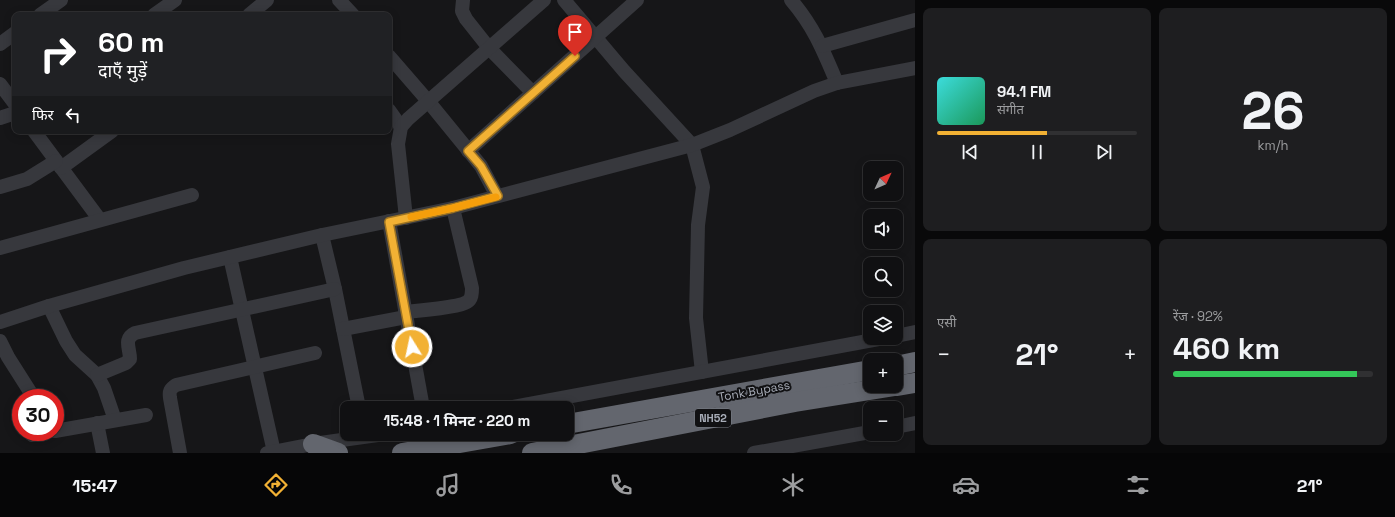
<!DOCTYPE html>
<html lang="hi">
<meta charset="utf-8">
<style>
body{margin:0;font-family:"Space Grotesk","Noto Sans Devanagari",sans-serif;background:#1e1e20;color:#f1f3f6;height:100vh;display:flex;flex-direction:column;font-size:15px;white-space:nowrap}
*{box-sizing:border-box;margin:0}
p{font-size:13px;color:#9c9d9f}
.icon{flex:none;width:22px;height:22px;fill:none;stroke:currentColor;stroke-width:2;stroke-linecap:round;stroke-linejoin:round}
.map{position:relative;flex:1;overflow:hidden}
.side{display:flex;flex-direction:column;gap:8px;padding:8px;background:#09090a;width:480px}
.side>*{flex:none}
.banner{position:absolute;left:12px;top:12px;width:380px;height:122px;border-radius:8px;box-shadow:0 2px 10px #0003,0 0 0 1px #303032;background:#202124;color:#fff;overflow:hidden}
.needle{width:26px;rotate:46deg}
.controls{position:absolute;left:863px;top:161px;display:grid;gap:8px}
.controls a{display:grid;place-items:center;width:40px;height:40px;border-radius:8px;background:#101012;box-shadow:0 2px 10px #0003,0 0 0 1px #303032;font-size:20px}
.speed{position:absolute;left:12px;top:389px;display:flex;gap:8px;font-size:20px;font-weight:700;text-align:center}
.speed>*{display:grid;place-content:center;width:52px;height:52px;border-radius:50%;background:#101012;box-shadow:0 2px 10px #0003,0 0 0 1px #303032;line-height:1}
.speed .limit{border:6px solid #d22;background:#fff;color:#111}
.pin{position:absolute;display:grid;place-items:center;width:34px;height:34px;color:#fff;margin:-41px -17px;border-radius:50% 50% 50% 0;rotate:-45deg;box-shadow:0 0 4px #0007}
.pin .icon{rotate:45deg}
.me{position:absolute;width:44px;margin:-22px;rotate:350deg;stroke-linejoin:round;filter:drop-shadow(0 0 3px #0008)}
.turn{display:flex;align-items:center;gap:14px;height:84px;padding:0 20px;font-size:18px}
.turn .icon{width:52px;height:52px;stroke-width:2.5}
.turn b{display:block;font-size:28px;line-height:34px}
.then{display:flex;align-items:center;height:38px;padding:0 20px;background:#0003;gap:8px;font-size:15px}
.big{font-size:30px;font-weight:700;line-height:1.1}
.side .tile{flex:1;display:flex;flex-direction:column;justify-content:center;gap:6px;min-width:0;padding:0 14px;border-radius:8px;background:#1e1e20}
.side .dial{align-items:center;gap:0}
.dial b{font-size:52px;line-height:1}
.song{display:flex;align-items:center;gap:12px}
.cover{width:48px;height:48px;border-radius:6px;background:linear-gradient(135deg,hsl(180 70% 55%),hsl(150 70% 35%))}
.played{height:4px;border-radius:2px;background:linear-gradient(90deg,#f2b134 55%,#303032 55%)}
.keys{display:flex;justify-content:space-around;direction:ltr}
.heat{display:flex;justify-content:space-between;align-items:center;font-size:22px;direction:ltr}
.charge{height:6px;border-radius:3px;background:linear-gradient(90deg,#34c759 92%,#303032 0)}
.side .tiles{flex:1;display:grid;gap:8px;grid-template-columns:repeat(2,1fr)}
.trip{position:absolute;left:340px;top:401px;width:234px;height:40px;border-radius:8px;background:#101012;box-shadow:0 2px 10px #0003,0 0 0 1px #303032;font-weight:700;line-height:40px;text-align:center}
.tab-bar{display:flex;height:64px;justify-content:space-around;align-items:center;background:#060607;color:#9c9d9f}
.tab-bar .icon{width:28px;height:28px}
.tab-bar .active{color:#f2b134}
.tab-bar b{font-size:18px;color:#f1f3f6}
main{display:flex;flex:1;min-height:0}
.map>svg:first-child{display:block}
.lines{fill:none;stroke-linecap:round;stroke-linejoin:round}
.minor{stroke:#37383d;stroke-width:14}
.highway{stroke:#63666e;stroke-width:20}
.route-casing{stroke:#9d7322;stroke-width:10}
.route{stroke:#f2b134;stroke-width:7}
.slow{stroke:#f59e0b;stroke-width:7}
.labels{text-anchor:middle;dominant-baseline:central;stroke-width:4;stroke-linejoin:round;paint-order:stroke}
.shield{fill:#111113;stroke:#7b7e86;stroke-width:1}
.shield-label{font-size:11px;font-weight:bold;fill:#a8adb8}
.street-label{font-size:12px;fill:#a8adb8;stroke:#111113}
</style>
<main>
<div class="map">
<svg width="915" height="453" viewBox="0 0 915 453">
<rect width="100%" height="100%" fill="#161618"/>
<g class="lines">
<!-- minor -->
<g class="minor">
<path d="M339 0 353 15"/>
<path d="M463 0 462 11 466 19 489 48 533 93"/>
<path d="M564 0 624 71 692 145 703 187 698 225 696 318 702 372"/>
<path d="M791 0C814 27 823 50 837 83"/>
<path d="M40 15 61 0"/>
<path d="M154 15 175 0"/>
<path d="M249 15 267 0"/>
<path d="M0 44 15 33"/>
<path d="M822 46 915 20"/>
<path d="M389 56 428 101 481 166 497 196"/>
<path d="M0 84 15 104"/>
<path d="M389 110 401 127"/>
<path d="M0 118 15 113"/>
<path d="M34 131 100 220"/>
<path d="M468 151 637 0"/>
<path d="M61 168 112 131"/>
<path d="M0 187 27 179 56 161"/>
<path d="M406 218 398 144 401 127 408 119 544 0"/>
<path d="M389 221 423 408"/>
<path d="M322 235 335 289 359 408"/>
<path d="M0 248 192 195"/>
<path d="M230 257 274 452"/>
<path d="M49 306 66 341 75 355 97 375 104 388 115 420"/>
<path d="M405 312C417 311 460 307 467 302 472 299 472 293 472 288L453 208"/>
<path d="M0 322 49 306 184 268 322 235 453 208 692 145 730 130 814 91 837 83 915 68"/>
<path d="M343 329 406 317"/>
<path d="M896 336 915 332"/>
<path d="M0 341 8 357 34 398"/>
<path d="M97 375 126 363 130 359C130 348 123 339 135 333L335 289"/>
<path d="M507 408 884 338"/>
<path d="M97 423 103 453"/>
<path d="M896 427 915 423"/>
<path d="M55 431 146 415"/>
<path d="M32 435 47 432"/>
<path d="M180 453 170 398C169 391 170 389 176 385L315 353"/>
<path d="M267 453 313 444 385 434"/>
<path d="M754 453 870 432"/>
</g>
<!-- highway -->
<g class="highway">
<path d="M896 366 915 362"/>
<path d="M896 386 915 383"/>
<path d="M567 424 870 370"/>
<path d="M313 444 338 453"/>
<path d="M402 453 511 434"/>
<path d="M532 453 795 402 895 386"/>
</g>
</g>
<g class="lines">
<!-- route casing -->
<g class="route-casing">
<path id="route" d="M412 347 389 222 453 208 498 196 481 166 468 151 575 56"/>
</g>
<!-- route -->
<use href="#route" class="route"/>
<!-- slow -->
<path class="slow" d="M411 217 453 208 496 197"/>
</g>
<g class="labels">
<!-- shield labels -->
<rect class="shield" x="695" y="409" width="36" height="18" rx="3"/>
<g class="shield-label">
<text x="713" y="418">NH52</text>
</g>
<!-- street labels -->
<g class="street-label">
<text transform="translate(754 391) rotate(-10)">Tonk Bypass</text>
</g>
</g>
</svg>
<div class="controls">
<a><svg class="needle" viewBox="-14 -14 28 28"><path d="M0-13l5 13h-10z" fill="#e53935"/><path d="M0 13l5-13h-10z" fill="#9c9d9f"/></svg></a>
<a><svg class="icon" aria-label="sound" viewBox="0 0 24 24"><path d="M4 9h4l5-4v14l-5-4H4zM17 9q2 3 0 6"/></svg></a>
<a><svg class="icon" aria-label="search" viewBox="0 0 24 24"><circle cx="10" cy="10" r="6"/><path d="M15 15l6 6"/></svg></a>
<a><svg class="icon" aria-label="layers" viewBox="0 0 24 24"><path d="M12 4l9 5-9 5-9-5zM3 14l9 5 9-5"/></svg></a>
<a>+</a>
<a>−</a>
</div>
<div class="speed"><div class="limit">30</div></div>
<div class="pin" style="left:575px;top:56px;background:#d93025"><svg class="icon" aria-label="arrive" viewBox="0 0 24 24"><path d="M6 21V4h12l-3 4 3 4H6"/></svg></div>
<svg class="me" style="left:412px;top:347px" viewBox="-20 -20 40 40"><circle r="17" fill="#f2b134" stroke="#fff" stroke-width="3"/><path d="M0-11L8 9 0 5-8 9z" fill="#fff"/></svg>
<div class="trip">15:48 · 1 मिनट · 220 m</div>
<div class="banner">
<div class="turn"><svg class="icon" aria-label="right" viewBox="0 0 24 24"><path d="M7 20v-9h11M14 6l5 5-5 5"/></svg><div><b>60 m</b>दाएँ मुड़ें</div></div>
<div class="then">फिर<svg class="icon" aria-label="left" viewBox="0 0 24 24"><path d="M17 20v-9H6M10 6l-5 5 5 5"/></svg></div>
</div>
</div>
<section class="side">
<div class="tiles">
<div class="tile">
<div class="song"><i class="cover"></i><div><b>94.1 FM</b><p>संगीत</p></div></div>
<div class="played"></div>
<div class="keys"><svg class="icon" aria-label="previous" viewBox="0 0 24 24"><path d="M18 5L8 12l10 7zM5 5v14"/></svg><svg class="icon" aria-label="pause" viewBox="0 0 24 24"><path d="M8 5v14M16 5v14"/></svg><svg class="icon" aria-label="next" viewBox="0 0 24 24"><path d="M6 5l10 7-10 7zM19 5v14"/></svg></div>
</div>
<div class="tile dial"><b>26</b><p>km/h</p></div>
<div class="tile"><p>एसी</p>
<div class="heat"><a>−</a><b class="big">21°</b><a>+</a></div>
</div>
<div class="tile"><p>रेंज · 92%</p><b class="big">460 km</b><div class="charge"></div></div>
</div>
</section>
</main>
<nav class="tab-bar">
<b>15:47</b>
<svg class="icon active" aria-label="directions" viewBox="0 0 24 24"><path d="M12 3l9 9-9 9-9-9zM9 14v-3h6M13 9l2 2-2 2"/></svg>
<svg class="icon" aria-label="music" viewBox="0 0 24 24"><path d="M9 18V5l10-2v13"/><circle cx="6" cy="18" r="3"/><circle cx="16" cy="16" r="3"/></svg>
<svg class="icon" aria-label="phone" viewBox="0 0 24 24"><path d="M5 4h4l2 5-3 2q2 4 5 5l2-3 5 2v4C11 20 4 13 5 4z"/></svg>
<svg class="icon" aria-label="climate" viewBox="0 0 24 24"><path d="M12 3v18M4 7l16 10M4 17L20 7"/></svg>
<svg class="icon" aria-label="car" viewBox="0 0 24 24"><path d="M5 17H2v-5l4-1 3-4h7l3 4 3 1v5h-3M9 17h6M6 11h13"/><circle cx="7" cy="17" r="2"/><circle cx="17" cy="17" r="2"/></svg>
<svg class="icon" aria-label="filters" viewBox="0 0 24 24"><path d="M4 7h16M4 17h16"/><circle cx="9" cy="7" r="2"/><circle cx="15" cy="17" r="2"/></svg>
<b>21°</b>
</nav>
